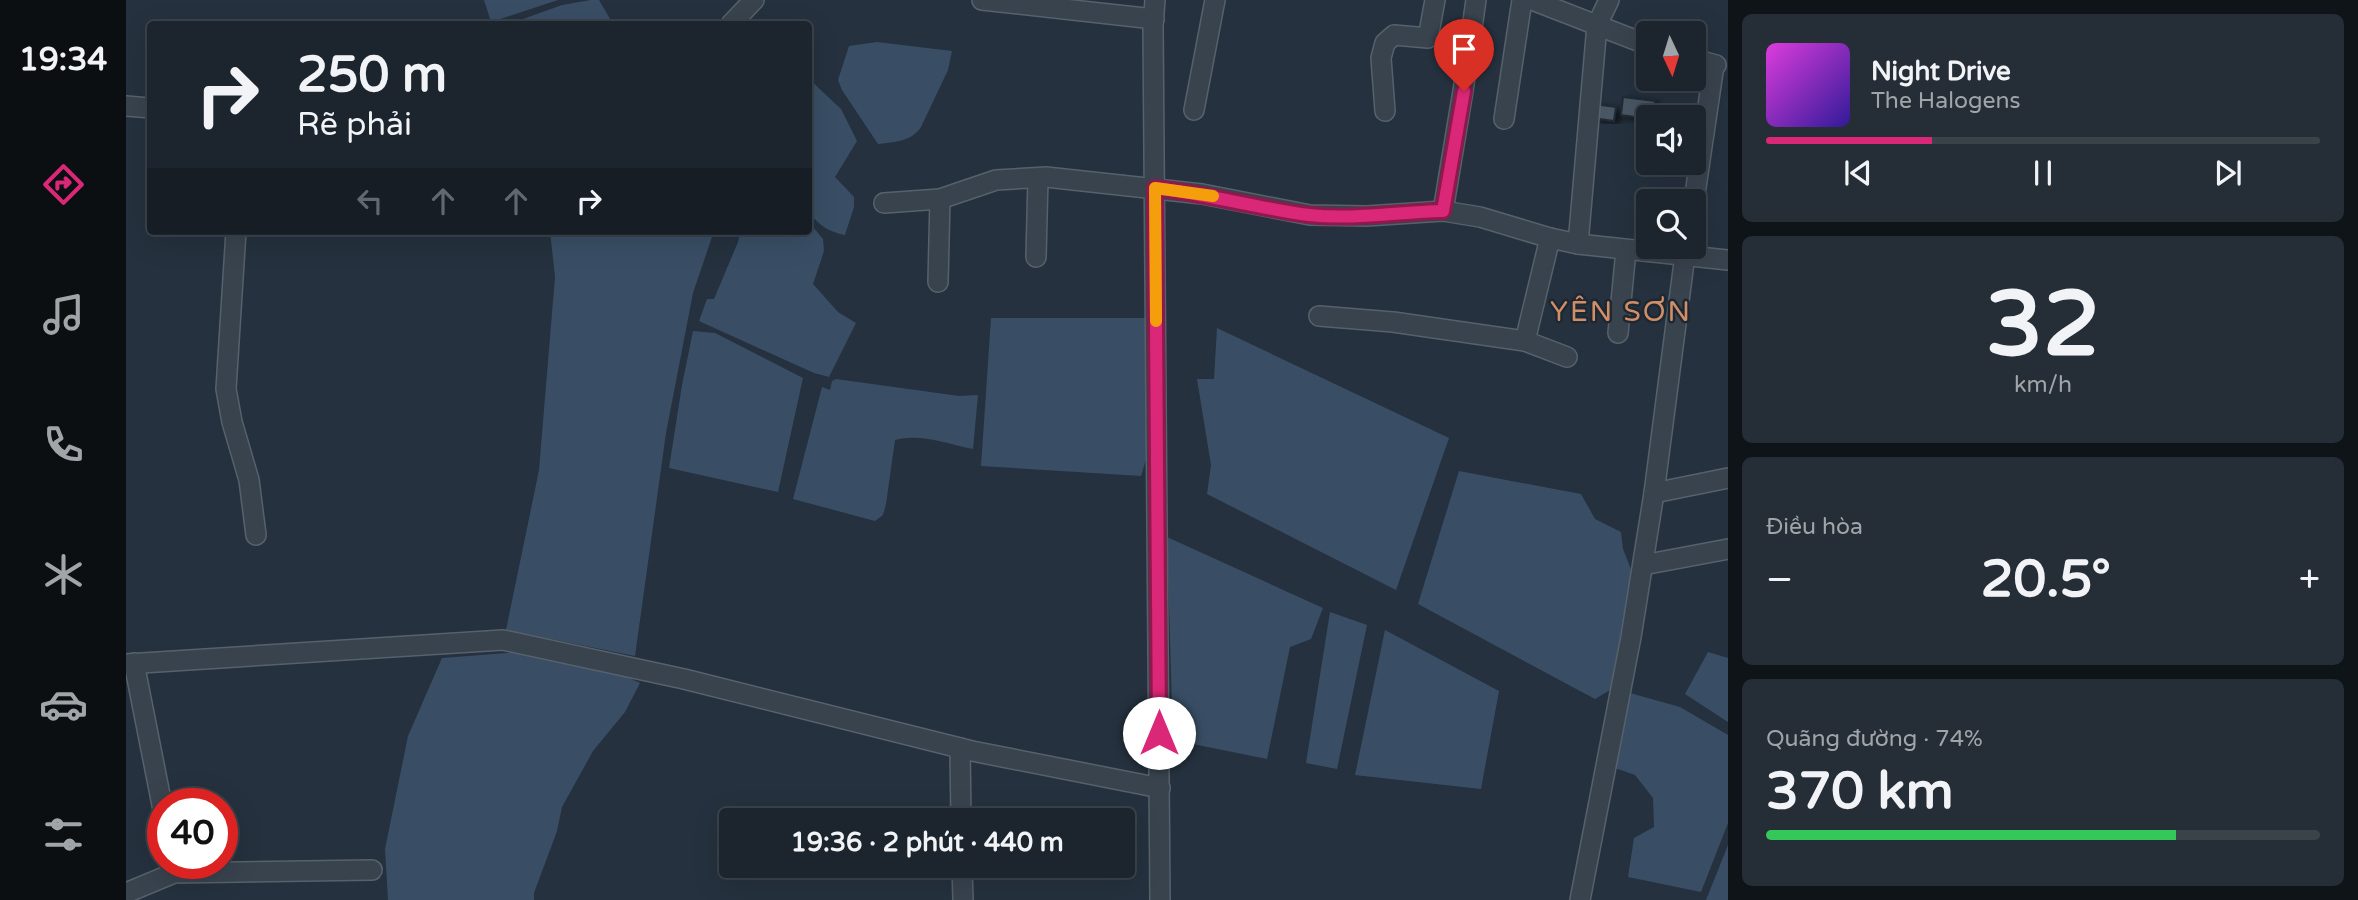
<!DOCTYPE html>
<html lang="vi">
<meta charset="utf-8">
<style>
body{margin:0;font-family:"Varela Round",sans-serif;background:#252d36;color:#f1f3f6;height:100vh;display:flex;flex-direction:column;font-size:26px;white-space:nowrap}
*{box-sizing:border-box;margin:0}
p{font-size:23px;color:#a0a5aa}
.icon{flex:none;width:38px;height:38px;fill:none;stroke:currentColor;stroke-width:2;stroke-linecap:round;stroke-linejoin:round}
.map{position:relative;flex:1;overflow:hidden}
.details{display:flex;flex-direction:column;gap:14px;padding:14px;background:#0f1419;width:630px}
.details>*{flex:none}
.guide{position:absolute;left:21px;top:21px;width:665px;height:214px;border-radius:7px;box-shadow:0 7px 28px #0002,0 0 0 2px #3a424a;background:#1c252e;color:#f1f3f6;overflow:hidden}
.needle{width:46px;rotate:176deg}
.tools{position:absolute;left:1510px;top:21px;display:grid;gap:14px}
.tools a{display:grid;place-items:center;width:70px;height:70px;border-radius:7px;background:#1c252e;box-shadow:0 7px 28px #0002,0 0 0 2px #3a424a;font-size:35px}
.speed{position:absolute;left:21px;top:788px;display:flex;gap:14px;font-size:35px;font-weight:700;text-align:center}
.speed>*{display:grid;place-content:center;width:91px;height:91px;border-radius:50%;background:#1c252e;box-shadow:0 7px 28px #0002,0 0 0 2px #3a424a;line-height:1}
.speed .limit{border:10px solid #d22;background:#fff;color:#111}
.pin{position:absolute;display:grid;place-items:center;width:60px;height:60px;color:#fff;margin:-72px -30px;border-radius:50% 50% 50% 0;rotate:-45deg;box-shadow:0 0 7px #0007}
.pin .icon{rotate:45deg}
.me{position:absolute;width:77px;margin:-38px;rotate:0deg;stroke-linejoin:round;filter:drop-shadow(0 0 5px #0008)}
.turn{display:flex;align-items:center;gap:24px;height:147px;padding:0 35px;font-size:32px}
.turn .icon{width:91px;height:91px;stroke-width:2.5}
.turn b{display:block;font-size:49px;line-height:60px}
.lanes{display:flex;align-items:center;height:66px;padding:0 35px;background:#0003;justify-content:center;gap:35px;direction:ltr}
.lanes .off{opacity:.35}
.big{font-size:52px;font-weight:800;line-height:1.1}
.details .card{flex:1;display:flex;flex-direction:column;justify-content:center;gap:10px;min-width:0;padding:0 24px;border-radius:10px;background:#252d36}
.details .dial{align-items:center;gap:0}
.dial b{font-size:91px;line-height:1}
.song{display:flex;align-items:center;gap:21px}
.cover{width:84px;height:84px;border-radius:10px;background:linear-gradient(135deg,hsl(300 70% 55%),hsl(250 70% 35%))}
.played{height:7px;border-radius:4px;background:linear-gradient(90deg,#db2777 30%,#3a424a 30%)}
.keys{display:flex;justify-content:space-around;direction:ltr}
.heat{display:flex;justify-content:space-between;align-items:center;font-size:38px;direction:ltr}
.charge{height:10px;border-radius:5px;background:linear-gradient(90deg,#34c759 74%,#3a424a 0)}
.trip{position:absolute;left:593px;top:808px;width:416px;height:70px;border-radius:7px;background:#1c252e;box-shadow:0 7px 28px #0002,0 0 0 2px #3a424a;font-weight:800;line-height:70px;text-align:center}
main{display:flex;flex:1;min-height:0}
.dock{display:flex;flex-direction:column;width:126px;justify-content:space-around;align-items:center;background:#0b0f12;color:#a0a5aa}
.dock .icon{width:49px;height:49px}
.dock .on{color:#db2777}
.dock b{font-size:32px;color:#f1f3f6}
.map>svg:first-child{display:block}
.water{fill:#394e65}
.building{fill:#495764;stroke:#202a35;stroke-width:2;filter:url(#shadow)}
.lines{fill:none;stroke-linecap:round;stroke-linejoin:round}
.minor-casing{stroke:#57616c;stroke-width:22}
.minor{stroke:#39434e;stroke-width:19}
.route-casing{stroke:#8e194d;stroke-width:18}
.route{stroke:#db2777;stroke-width:12}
.slow{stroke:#f59e0b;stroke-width:12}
.labels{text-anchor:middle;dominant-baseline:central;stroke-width:5;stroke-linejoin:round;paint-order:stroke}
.quarter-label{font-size:28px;letter-spacing:2px;fill:#d28e67;stroke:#1e2833}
</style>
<main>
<nav class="dock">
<b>19:34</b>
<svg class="icon on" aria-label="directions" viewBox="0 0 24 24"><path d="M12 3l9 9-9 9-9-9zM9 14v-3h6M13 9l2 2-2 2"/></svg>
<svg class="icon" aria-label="music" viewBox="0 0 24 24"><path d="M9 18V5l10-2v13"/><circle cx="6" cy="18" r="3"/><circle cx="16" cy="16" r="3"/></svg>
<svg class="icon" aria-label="phone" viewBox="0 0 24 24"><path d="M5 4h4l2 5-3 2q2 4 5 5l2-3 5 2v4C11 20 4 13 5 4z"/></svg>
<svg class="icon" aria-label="climate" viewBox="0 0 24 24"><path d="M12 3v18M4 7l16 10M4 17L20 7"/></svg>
<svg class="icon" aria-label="car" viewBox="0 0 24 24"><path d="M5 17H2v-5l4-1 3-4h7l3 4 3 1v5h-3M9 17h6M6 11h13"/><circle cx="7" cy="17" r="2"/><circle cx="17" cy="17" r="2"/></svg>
<svg class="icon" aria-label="filters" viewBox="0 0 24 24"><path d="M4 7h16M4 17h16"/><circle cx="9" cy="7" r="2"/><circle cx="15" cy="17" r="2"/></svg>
</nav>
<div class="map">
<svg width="1602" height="900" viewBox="0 0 1602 900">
<defs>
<filter id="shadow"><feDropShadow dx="5.5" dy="3" stdDeviation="3.5" flood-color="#0009"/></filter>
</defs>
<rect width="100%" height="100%" fill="#25313e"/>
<!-- water -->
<g class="water">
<path d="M358 0H432L365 22Z"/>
<path d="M465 0H473L487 24H383L436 5Z"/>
<path d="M751 42 826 51 822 70 795 127C785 142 768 142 752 144L716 90 712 80 723 46Z"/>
<path d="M682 78 715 109 731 141 709 177 728 197V207L719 235C703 232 693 225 683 213Z"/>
<path d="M683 222 697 239 698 251 687 284 712 312 730 323 703 377 688 373 573 321 581 299H588L612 242 614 234 609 231H682Z"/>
<path d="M424 231H588L567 293 540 433 509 656 380 630 413 470 429 277Z"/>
<path d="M865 318H1021V456L1015 476 855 466Z"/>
<path d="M1091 328 1323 438 1270 590 1081 494 1085 465 1071 379H1088Z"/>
<path d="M567 331 589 333 677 378 652 492 543 468 556 385Z"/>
<path d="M710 379 833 396 852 395 847 449C822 444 794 433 769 440L760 504 757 515 749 521 667 499 696 387 704 390 706 381Z"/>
<path d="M1333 471 1455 494 1469 519 1495 532 1497 549 1508 577 1486 689 1469 699 1292 604Z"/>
<path d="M1041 537 1197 608 1185 639 1164 647 1141 759 1047 740Z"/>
<path d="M1204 612 1241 625 1211 769 1180 763Z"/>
<path d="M1259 630 1373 691 1355 789 1229 775Z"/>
<path d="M393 652 468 662 514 683 499 712 467 751 436 807 431 831 408 893V900H262L259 849 282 736 316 658Z"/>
<path d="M1582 652 1602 658V722L1559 694Z"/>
<path d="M1504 693 1554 707 1602 735V823L1575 892 1502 877 1508 838 1528 827 1527 798 1509 775 1489 768Z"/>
<path d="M1602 845V900H1580Z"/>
</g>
<!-- building -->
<g class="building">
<path d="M1497 97 1529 101 1526 117 1522 119 1495 115Z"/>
<path d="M1468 104 1490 107 1488 121 1466 118Z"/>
</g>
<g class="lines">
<!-- minor casing -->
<g class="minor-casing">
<g id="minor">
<path d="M856 0 1028 19"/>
<path d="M1029 0 1027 26 1034 900"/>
<path d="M1406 0 1522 45"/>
<path d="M605 24 628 0"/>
<path d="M1568 59 1590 65"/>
<path d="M0 106 24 108"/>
<path d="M1068 110 1089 0"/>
<path d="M1259 111 1255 58 1259 43 1268 35 1302 38 1309 0"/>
<path d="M1378 119 1396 0"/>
<path d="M1568 201 1588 65"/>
<path d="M758 203 814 199 870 180 920 177 1076 194 1184 215 1241 216 1317 211 1354 217 1424 238 1452 244 1602 260"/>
<path d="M1317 211 1337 91 1350 0"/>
<path d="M110 231 100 389 106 422 123 480 130 535"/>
<path d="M1452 244 1471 25 1483 0"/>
<path d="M910 257 912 178"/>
<path d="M812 282 814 199"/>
<path d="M1193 316 1267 322 1399 341 1441 357"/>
<path d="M1492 333 1500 250"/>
<path d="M1399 341 1424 238"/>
<path d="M1528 493 1602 478"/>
<path d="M1517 565 1602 549"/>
<path d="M8 663 37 810"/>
<path d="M0 664 377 640 558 679 846 751 1034 788"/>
<path d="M834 748 835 821"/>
<path d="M836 866 837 900"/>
<path d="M0 893 48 873 246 870"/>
<path d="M1454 900 1505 637 1528 493 1560 247"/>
</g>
</g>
<!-- minor -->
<use href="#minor" class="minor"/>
</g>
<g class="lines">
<!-- route casing -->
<g class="route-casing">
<path id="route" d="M1033 733 1029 188C1081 194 1131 208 1183 215 1227 220 1272 212 1317 211L1338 91"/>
</g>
<!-- route -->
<use href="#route" class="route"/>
<!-- slow -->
<path class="slow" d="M1030 321 1029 188 1087 196"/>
</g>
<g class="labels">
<!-- quarter labels -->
<g class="quarter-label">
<text x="1495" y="312">YÊN SƠN</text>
</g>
</g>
</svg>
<div class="tools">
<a><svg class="needle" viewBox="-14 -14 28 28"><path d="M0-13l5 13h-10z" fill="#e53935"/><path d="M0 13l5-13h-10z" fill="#a0a5aa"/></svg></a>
<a><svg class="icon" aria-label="sound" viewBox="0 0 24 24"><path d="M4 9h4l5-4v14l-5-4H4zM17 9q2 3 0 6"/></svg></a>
<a><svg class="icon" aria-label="search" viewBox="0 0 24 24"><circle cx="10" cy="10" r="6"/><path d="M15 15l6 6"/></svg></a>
</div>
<div class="speed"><div class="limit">40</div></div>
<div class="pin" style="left:1338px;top:91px;background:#d93025"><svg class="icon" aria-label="arrive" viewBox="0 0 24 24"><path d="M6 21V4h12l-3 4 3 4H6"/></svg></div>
<svg class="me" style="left:1033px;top:733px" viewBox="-20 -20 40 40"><circle r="19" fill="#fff"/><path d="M0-13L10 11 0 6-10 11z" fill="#db2777"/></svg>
<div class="trip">19:36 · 2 phút · 440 m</div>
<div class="guide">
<div class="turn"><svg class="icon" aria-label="right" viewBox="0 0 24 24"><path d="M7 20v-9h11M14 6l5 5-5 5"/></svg><div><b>250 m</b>Rẽ phải</div></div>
<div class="lanes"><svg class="icon off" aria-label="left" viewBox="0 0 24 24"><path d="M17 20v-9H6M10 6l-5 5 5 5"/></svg><svg class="icon off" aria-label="ahead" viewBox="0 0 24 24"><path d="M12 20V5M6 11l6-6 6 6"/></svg><svg class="icon off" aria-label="ahead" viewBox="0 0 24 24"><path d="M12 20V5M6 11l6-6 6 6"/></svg><svg class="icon" aria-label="right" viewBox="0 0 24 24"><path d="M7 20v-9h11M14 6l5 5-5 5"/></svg></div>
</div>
</div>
<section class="details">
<div class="card">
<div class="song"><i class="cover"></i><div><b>Night Drive</b><p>The Halogens</p></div></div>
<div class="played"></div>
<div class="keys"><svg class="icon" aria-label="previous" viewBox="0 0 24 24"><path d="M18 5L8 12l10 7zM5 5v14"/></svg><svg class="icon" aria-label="pause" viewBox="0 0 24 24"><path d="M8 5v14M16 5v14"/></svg><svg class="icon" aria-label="next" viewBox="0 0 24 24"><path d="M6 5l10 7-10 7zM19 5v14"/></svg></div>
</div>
<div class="card dial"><b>32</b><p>km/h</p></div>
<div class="card"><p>Điều hòa</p>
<div class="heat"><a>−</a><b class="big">20.5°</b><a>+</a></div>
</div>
<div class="card"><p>Quãng đường · 74%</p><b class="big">370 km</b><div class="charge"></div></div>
</section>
</main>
